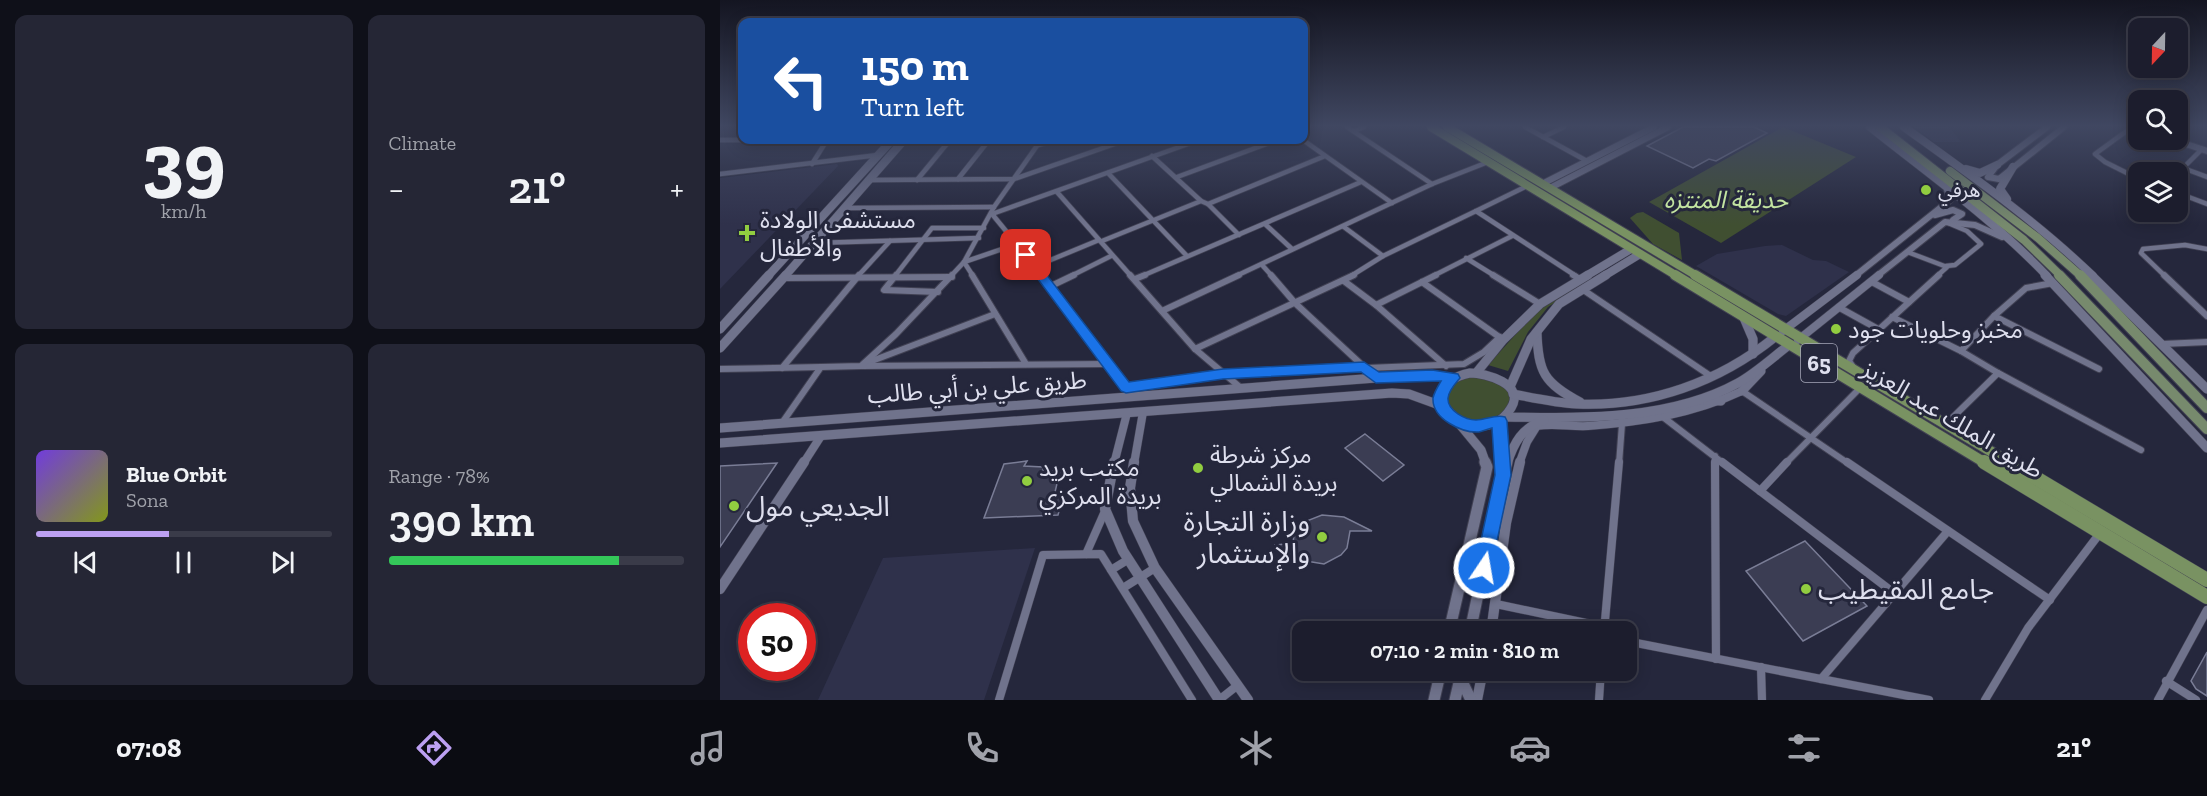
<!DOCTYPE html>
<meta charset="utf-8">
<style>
body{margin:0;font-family:"Zilla Slab","Noto Sans Arabic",serif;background:#252635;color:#f1f3f6;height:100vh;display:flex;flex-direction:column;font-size:22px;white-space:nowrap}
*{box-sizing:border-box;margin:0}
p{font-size:20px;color:#a0a2aa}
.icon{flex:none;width:33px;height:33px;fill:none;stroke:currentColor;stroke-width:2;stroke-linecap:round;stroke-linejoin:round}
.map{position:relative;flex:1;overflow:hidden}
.side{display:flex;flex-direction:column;gap:15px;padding:15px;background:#0f1019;width:720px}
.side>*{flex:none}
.hud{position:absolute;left:18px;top:18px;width:570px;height:126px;border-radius:12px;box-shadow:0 3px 15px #0003,0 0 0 2px #3a3b49;background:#1a4fa0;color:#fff;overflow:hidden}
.needle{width:39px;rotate:202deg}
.fabs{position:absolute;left:1408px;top:18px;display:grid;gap:12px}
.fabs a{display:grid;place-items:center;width:60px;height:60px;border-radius:12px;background:#1c1d2d;box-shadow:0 3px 15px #0003,0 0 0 2px #3a3b49;font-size:30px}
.speed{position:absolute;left:18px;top:603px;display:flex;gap:12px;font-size:30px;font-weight:700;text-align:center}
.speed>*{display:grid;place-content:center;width:78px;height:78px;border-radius:50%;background:#1c1d2d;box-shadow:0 3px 15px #0003,0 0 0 2px #3a3b49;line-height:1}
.speed .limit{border:9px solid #d22;background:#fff;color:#111}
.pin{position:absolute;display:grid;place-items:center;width:51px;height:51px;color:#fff;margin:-26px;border-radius:12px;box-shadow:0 3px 9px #0006}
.me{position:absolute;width:66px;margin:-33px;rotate:12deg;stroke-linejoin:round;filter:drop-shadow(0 0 4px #0008)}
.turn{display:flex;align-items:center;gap:21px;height:126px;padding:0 24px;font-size:27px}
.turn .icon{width:78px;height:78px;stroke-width:2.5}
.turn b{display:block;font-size:42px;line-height:51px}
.big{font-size:45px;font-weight:600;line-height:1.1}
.side .tile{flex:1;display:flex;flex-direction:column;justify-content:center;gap:9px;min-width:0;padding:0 21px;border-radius:12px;background:#252635}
.side .dial{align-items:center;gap:0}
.dial b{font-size:78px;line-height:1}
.song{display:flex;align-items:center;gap:18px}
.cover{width:72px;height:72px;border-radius:9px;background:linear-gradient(135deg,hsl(260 70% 55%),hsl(70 70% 35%))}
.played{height:6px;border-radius:3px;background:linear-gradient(90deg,#bca0f2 45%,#3a3b49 45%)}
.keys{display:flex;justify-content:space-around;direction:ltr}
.heat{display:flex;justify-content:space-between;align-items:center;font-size:33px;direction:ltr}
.charge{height:9px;border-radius:4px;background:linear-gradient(90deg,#34c759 78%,#3a3b49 0)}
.side .tiles{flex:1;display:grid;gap:15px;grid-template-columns:repeat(2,1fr)}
.trip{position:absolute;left:572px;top:621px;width:345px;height:60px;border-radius:12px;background:#1c1d2d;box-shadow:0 3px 15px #0003,0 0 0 2px #3a3b49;font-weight:600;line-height:60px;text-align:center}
.tabs{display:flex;height:96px;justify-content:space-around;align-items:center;background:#0b0c12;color:#a0a2aa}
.tabs .icon{width:42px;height:42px}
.tabs .selected{color:#bca0f2}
.tabs b{font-size:27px;color:#f1f3f6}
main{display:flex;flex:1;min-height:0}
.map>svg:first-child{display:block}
.built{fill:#2f314b}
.green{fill:#404f31}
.building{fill:#3b3d53;stroke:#7a7d96;stroke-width:1.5}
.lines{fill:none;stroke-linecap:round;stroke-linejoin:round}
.minor-far2-casing{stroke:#414153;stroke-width:6}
.minor-far1-casing{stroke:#414153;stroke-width:8}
.minor-casing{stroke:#414153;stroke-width:9}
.tertiary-far2-casing{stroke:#414153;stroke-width:8}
.tertiary-far1-casing{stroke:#414153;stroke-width:9}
.tertiary-casing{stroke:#414153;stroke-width:11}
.secondary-far2-casing{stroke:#414153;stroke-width:9}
.secondary-far1-casing{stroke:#414153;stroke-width:10}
.secondary-casing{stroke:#414153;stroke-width:13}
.primary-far1-casing{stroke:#414153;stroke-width:10}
.primary-casing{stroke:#414153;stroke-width:12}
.trunk-far2-casing{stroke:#414153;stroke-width:10}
.trunk-far1-casing{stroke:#414153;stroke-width:12}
.trunk-casing{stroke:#414153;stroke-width:15}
.minor-far2{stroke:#70738c;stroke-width:4.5}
.minor-far1{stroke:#70738c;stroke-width:6}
.minor{stroke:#70738c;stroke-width:8}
.tertiary-far2{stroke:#70738c;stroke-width:6}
.tertiary-far1{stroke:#70738c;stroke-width:8}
.tertiary{stroke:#70738c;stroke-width:10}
.secondary-far2{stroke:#70738c;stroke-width:8}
.secondary-far1{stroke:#70738c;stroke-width:9}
.secondary{stroke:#70738c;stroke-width:11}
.primary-far1{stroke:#778a6d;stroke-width:8}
.primary{stroke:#778a6d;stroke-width:10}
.trunk-far2{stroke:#799262;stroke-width:8}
.trunk-far1{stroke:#799262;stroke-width:10}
.trunk{stroke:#799262;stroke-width:14}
.route{fill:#1a73e8;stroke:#114b97;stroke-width:1.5}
.poi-dot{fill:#91cd40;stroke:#25273c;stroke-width:2}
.labels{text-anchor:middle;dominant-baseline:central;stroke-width:6;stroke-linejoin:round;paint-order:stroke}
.far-poi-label{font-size:20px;fill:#dedfee;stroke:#25273c;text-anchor:start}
.shield{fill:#25273c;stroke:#a6a8b9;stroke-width:1.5}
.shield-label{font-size:22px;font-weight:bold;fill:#dedfee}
.park-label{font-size:24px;font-style:italic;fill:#c3e4a1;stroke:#25273c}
.poi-label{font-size:24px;fill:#dedfee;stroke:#25273c;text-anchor:start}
.street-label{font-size:24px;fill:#dedfee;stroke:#25273c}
.near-poi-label{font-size:28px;fill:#dedfee;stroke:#25273c;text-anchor:start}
</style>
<main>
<section class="side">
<div class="tiles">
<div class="tile dial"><b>39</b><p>km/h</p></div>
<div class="tile"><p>Climate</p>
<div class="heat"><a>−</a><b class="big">21°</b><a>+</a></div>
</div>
<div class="tile">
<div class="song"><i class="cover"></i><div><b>Blue Orbit</b><p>Sona</p></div></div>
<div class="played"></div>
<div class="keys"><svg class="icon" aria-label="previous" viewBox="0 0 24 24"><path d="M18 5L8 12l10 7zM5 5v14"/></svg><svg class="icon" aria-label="pause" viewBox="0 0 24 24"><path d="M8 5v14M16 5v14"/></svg><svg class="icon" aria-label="next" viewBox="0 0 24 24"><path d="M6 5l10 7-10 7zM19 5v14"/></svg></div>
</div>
<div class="tile"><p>Range · 78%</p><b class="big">390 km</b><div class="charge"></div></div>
</div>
</section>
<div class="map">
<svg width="1487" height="700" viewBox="0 0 1487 700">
<rect width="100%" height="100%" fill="#25273c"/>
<!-- built -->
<g class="built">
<path d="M1194 127H1229L1241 142H1214Z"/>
<path d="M117 164 118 166 0 289V178Z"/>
<path d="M1062 245 1093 260 1106 261 1129 272 1066 316 1058 314 976 266 997 254 1045 246Z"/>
<path d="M315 548 264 700H98L163 558Z"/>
</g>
<!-- green -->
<g class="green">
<path d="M1063 127 1136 157 1001 243 929 202Z"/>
<path d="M923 212 959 233 962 260 933 244 910 218 917 213Z"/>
<path d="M871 276 872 278 828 307 808 332 788 371 768 365 816 312Z"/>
<path d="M757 375C764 378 774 379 780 383 809 404 763 435 737 417 733 414 729 407 725 403 728 384 739 378 757 375Z"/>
</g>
<!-- building -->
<g class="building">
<path d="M963 127H1034L1047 133 996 161 989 159 973 168 927 146Z"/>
<path d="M645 434 684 465 663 481 625 448Z"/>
<path d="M307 461 304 466 323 467V471H340L335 492 343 496 338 515 264 518 284 464Z"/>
<path d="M57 463 0 547V466Z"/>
<path d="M602 515 624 517 652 531H630L627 548 621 555 604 564 580 560 556 545 573 543 574 535 584 522Z"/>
<path d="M1085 541 1147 606 1083 641 1026 571Z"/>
<path d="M1487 652V696L1476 689 1471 681Z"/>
</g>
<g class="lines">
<!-- minor-far2 casing -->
<g class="minor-far2-casing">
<g id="minor-far2">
<path d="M627 127 712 184"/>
<path d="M805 127 867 161"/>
<path d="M1412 127 1375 154 1385 162 1419 179"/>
<path d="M584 129 588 127"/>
<path d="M634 131 644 127"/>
<path d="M823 137 844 127"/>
<path d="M0 140H107"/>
<path d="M583 140 672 203"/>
<path d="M318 145 337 140"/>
<path d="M432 156 481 201 488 204 519 235"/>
<path d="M92 164 107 140"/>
<path d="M1463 168 1482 149"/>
<path d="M388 173 467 256"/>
<path d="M1458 173 1463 168 1487 177"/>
<path d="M0 174 158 155"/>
<path d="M457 177 557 140"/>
<path d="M238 179 269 140"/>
<path d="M151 180 294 179 406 140"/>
<path d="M197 180 230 140"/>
<path d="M337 192 411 276"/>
<path d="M1458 193 1487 204"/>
<path d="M488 204 605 156"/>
<path d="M126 208 274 207"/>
<path d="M756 211 807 186"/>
<path d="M545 224 572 249"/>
<path d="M624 227 663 256"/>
<path d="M382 241 481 201"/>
<path d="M95 243 259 238"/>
<path d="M1190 253 1227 267 1217 276"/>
<path d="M746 258 775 276"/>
<path d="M316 266 379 240"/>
<path d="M543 266 552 276"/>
<path d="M1226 266 1235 265 1261 244 1247 231 1228 223"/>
<path d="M138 276 170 241"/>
<path d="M175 276 212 228H264"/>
<path d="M231 276 244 262 274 207 321 140"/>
<path d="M253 276 244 262 297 244"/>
<path d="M323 276 272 214 479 140"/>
<path d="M351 276 391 256"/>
<path d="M422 276 641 182"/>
<path d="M516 276 712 184 768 162"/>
<path d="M631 276 663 256 756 211 856 276"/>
<path d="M713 276 792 236"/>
<path d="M1445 276 1421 253 1423 249 1465 245 1487 249"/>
</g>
</g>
<!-- minor-far1 casing -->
<g class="minor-far1-casing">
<g id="minor-far1">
<path d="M176 275 164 290 218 292"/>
<path d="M252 275 306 364"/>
<path d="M322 275 408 391V397"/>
<path d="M410 275 475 349 521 388"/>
<path d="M551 275 575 303 656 378"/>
<path d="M773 275 820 304"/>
<path d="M853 275 860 279"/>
<path d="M1444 275 1487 316"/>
<path d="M64 278 232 277"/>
<path d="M415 279 425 275"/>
<path d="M624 281 656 305 726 366"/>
<path d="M702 282 782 339"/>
<path d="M1152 282 1189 302"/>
<path d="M331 286 354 275"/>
<path d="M862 289 992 377"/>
<path d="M656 305 716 275"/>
<path d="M1120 308 1158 329"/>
<path d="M442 311 519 275"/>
<path d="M1274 316 1379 369"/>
<path d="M1172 317 1241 351"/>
<path d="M1442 344 1487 342"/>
<path d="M475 349 634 275"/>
<path d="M144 364 275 314"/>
<path d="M142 366 387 364"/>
<path d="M1133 367 1129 361 1133 353 1219 275"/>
<path d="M62 368 139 275"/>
<path d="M0 369 101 367"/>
<path d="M1278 373 1421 450"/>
<path d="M406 388 503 374 744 364 764 352 780 337"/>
<path d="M1022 391 1129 464"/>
<path d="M943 417 1004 464"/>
<path d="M62 423 101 367 141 366 176 334 232 275"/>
<path d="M1225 425 1278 373 1241 351 1274 316 1306 288 1333 283"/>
<path d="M995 456V464"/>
<path d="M899 464 902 424"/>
<path d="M1065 464 1140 388"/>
</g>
</g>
<!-- minor casing -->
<g class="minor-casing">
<g id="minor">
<path d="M995 462 996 659"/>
<path d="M1002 462 1174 593"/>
<path d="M1127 462 1330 600"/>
<path d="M1040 491 1067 462"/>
<path d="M366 554 385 511"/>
<path d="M391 570 409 559"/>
<path d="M403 588 435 568"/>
<path d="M776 604 885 627"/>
<path d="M884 632 899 462"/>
<path d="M906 641 1209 700"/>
<path d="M1041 667 1042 700"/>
<path d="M1101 679 1228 531"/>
<path d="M1446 681 1476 700"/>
<path d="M279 700 323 555 381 554 472 700"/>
<path d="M499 700 518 685"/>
<path d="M879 700 881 670"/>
<path d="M1265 700 1308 628 1380 533"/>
<path d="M1438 700 1487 610"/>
</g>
</g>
<!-- tertiary-far2 casing -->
<g class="tertiary-far2-casing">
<g id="tertiary-far2">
<path d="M1327 127 1277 165 1268 177 1279 179 1344 127"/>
<path d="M1454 140 1487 151"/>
<path d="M822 184 934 127"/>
<path d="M830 188 948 127"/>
<path d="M1215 215 1233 210 1242 214 1233 220"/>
<path d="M1135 276 1230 200 1226 186"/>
<path d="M1157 276 1225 222 1255 225 1282 237"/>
</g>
</g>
<!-- tertiary-far1 casing -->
<g class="tertiary-far1-casing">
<g id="tertiary-far1">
<path d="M1063 331 1137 275"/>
<path d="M1078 340 1159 275"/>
<path d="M83 464 101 436"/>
<path d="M394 464 407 413"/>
<path d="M414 464 423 412"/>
<path d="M799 464 807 442 817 426C834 423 851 427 868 426 922 422 973 414 1022 391"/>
</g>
</g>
<!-- tertiary casing -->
<g class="tertiary-casing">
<g id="tertiary">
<path d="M394 462 385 509 403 551 499 700"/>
<path d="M414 462 410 488 413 521 435 568 528 700"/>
<path d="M0 589 84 462"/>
<path d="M771 632 786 523 800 462"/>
<path d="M757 700 763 670"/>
</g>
</g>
<!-- secondary-far2 casing -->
<g class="secondary-far2-casing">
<g id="secondary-far2">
<path d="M1150 127C1210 175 1274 220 1327 276"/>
<path d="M1184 127C1249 174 1315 220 1373 276"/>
<path d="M1246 169 1260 173 1277 165"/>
<path d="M1287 199 1280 189 1293 167"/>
<path d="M48 276 172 140"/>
<path d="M65 276 184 140"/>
<path d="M866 276 911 249"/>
<path d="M884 276 920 254"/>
</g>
</g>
<!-- secondary-far1 casing -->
<g class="secondary-far1-casing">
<g id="secondary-far1">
<path d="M1325 275 1487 448"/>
<path d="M1371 275 1487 389"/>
<path d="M1024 318 1033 339V354"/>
<path d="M0 329 49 275"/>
<path d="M817 332C818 372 824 383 860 402"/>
<path d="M0 348 66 275"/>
<path d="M757 372 783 340 820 304 868 275"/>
<path d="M750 373C766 373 806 384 791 408 774 437 732 429 721 398 726 382 734 376 750 373Z"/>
<path d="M790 387 811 339 839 304 886 275"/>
<path d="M1022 391 1041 371"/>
<path d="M793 394C814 398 836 403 857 404 930 407 999 382 1055 337"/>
<path d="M980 400 1001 401"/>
<path d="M785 417C861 418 949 421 1018 383 1036 373 1052 358 1069 345"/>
<path d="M737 421 761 450 766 464"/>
<path d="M779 421 782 464"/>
<path d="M0 428 656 378 712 375 733 378"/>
<path d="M0 443 672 393 689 394 722 406"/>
<path d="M787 464C794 442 802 428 824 420"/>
</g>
</g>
<!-- secondary casing -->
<g class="secondary-casing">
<g id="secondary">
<path d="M785 469 787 462"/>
<path d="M729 632 767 467 765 462"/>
<path d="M750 632 783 475 782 462"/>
<path d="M740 677 751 700"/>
<path d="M714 700 721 670"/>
<path d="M735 700 742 670"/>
</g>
</g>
<!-- primary-far1 casing -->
<g class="primary-far1-casing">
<g id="primary-far1">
<path d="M1160 127 1304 240 1341 276"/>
<path d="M1230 171 1318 238 1361 276"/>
</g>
</g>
<!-- primary casing -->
<g class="primary-casing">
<g id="primary">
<path d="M1339 275 1487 429"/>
<path d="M1360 275 1487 408"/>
</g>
</g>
<!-- trunk-far2 casing -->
<g class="trunk-far2-casing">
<g id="trunk-far2">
<path d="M711 127 957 276"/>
<path d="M727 127 977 276"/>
</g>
</g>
<!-- trunk-far1 casing -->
<g class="trunk-far1-casing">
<g id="trunk-far1">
<path d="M955 275 1267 464"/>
<path d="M975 275 1292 464"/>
</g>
</g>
<!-- trunk casing -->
<g class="trunk-casing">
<g id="trunk">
<path d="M1264 462 1487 597"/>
<path d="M1289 462 1487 580"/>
</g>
</g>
<!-- minor-far2 -->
<use href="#minor-far2" class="minor-far2"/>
<!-- minor-far1 -->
<use href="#minor-far1" class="minor-far1"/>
<!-- minor -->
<use href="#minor" class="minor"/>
<!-- tertiary-far2 -->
<use href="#tertiary-far2" class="tertiary-far2"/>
<!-- tertiary-far1 -->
<use href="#tertiary-far1" class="tertiary-far1"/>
<!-- tertiary -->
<use href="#tertiary" class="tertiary"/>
<!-- secondary-far2 -->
<use href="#secondary-far2" class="secondary-far2"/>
<!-- secondary-far1 -->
<use href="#secondary-far1" class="secondary-far1"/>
<!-- secondary -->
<use href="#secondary" class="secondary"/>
<!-- primary-far1 -->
<use href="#primary-far1" class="primary-far1"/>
<!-- primary -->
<use href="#primary" class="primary"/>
<!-- trunk-far2 -->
<use href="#trunk-far2" class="trunk-far2"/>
<!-- trunk-far1 -->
<use href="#trunk-far1" class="trunk-far1"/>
<!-- trunk -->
<use href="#trunk" class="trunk"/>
</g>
<!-- sky -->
<linearGradient id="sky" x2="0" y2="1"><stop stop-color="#141521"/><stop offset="0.56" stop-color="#404761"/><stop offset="1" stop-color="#404761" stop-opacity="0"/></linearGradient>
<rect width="1487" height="225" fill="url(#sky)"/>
<!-- route -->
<path class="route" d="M306 252 310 253 409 382 503 369 644 362 659 372 712 370 738 374 740 378C735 384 729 390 728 398 727 411 746 420 756 420 766 420 775 414 785 417L787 421 791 475 770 574 764 576 757 574 755 568 775 475 772 428C768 429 763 431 759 432 742 433 712 419 713 398 714 393 718 386 721 381L656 383 641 372 503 379 406 393 401 391 300 255Z"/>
<!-- markers -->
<g class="poi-dot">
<circle cx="1206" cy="190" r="6"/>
<path d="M24 224h6v6h6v6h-6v6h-6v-6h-6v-6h6z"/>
<circle cx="1116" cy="329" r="6"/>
<circle cx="478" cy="468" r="6"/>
<circle cx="307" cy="481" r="6"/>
<circle cx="14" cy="506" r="6"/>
<circle cx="602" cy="537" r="6"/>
<circle cx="1086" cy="589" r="6"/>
</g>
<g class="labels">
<!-- far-poi labels -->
<g class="far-poi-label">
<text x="1218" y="190">هرفي</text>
</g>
<!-- shield labels -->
<rect class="shield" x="1081" y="344" width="36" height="38" rx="4.5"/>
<g class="shield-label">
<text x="1099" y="363">65</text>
</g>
<!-- park labels -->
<g class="park-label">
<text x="1006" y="199">حديقة المنتزه</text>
</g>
<!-- poi labels -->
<g class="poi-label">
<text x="40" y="219">مستشفى الولادة<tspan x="40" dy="28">والأطفال</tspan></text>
<text x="1128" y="329">مخبز وحلويات جود</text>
<text x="490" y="454">مركز شرطة<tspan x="490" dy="28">بريدة الشمالي</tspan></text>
<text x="319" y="467">مكتب بريد<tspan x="319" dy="28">بريدة المركزي</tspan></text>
</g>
<!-- street labels -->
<g class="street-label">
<text transform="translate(257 387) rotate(-4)">طريق علي بن أبي طالب</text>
<text transform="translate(1233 419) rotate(31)">طريق الملك عبد العزيز</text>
</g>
<!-- near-poi labels -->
<g class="near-poi-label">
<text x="26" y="506">الجديعي مول</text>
<text x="590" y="521" text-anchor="end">وزارة التجارة<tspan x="590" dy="32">والإستثمار</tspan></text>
<text x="1098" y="589">جامع المقيطيب</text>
</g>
</g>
</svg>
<div class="fabs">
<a><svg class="needle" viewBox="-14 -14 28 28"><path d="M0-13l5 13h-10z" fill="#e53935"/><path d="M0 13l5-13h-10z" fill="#a0a2aa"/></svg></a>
<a><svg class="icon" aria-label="search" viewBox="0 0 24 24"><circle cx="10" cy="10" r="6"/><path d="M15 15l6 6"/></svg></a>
<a><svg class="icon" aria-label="layers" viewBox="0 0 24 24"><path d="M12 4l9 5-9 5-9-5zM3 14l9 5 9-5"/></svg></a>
</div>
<div class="speed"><div class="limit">50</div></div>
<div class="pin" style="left:306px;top:255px;background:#d93025"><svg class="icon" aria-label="arrive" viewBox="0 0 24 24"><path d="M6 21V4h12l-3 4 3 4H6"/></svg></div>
<svg class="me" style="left:764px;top:568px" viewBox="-20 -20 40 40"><circle r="17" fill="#1a73e8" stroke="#fff" stroke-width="3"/><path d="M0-11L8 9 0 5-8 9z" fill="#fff"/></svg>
<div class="trip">07:10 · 2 min · 810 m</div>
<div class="hud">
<div class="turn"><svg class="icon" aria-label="left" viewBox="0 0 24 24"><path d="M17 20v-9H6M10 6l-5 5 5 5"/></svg><div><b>150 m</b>Turn left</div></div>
</div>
</div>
</main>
<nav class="tabs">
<b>07:08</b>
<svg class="icon selected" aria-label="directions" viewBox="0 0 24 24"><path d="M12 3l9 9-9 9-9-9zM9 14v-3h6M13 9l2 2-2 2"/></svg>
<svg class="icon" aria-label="music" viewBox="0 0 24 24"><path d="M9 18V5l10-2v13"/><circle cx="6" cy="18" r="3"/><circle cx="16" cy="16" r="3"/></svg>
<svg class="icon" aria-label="phone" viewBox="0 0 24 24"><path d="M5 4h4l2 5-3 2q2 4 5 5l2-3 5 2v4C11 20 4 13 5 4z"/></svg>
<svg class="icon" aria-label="climate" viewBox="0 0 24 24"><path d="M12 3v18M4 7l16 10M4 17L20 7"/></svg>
<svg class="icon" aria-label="car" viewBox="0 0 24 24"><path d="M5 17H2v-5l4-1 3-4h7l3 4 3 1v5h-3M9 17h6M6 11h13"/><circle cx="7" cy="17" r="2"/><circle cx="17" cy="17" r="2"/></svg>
<svg class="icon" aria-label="filters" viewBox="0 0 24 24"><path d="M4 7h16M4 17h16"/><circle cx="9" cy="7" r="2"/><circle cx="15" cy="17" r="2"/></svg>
<b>21°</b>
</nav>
